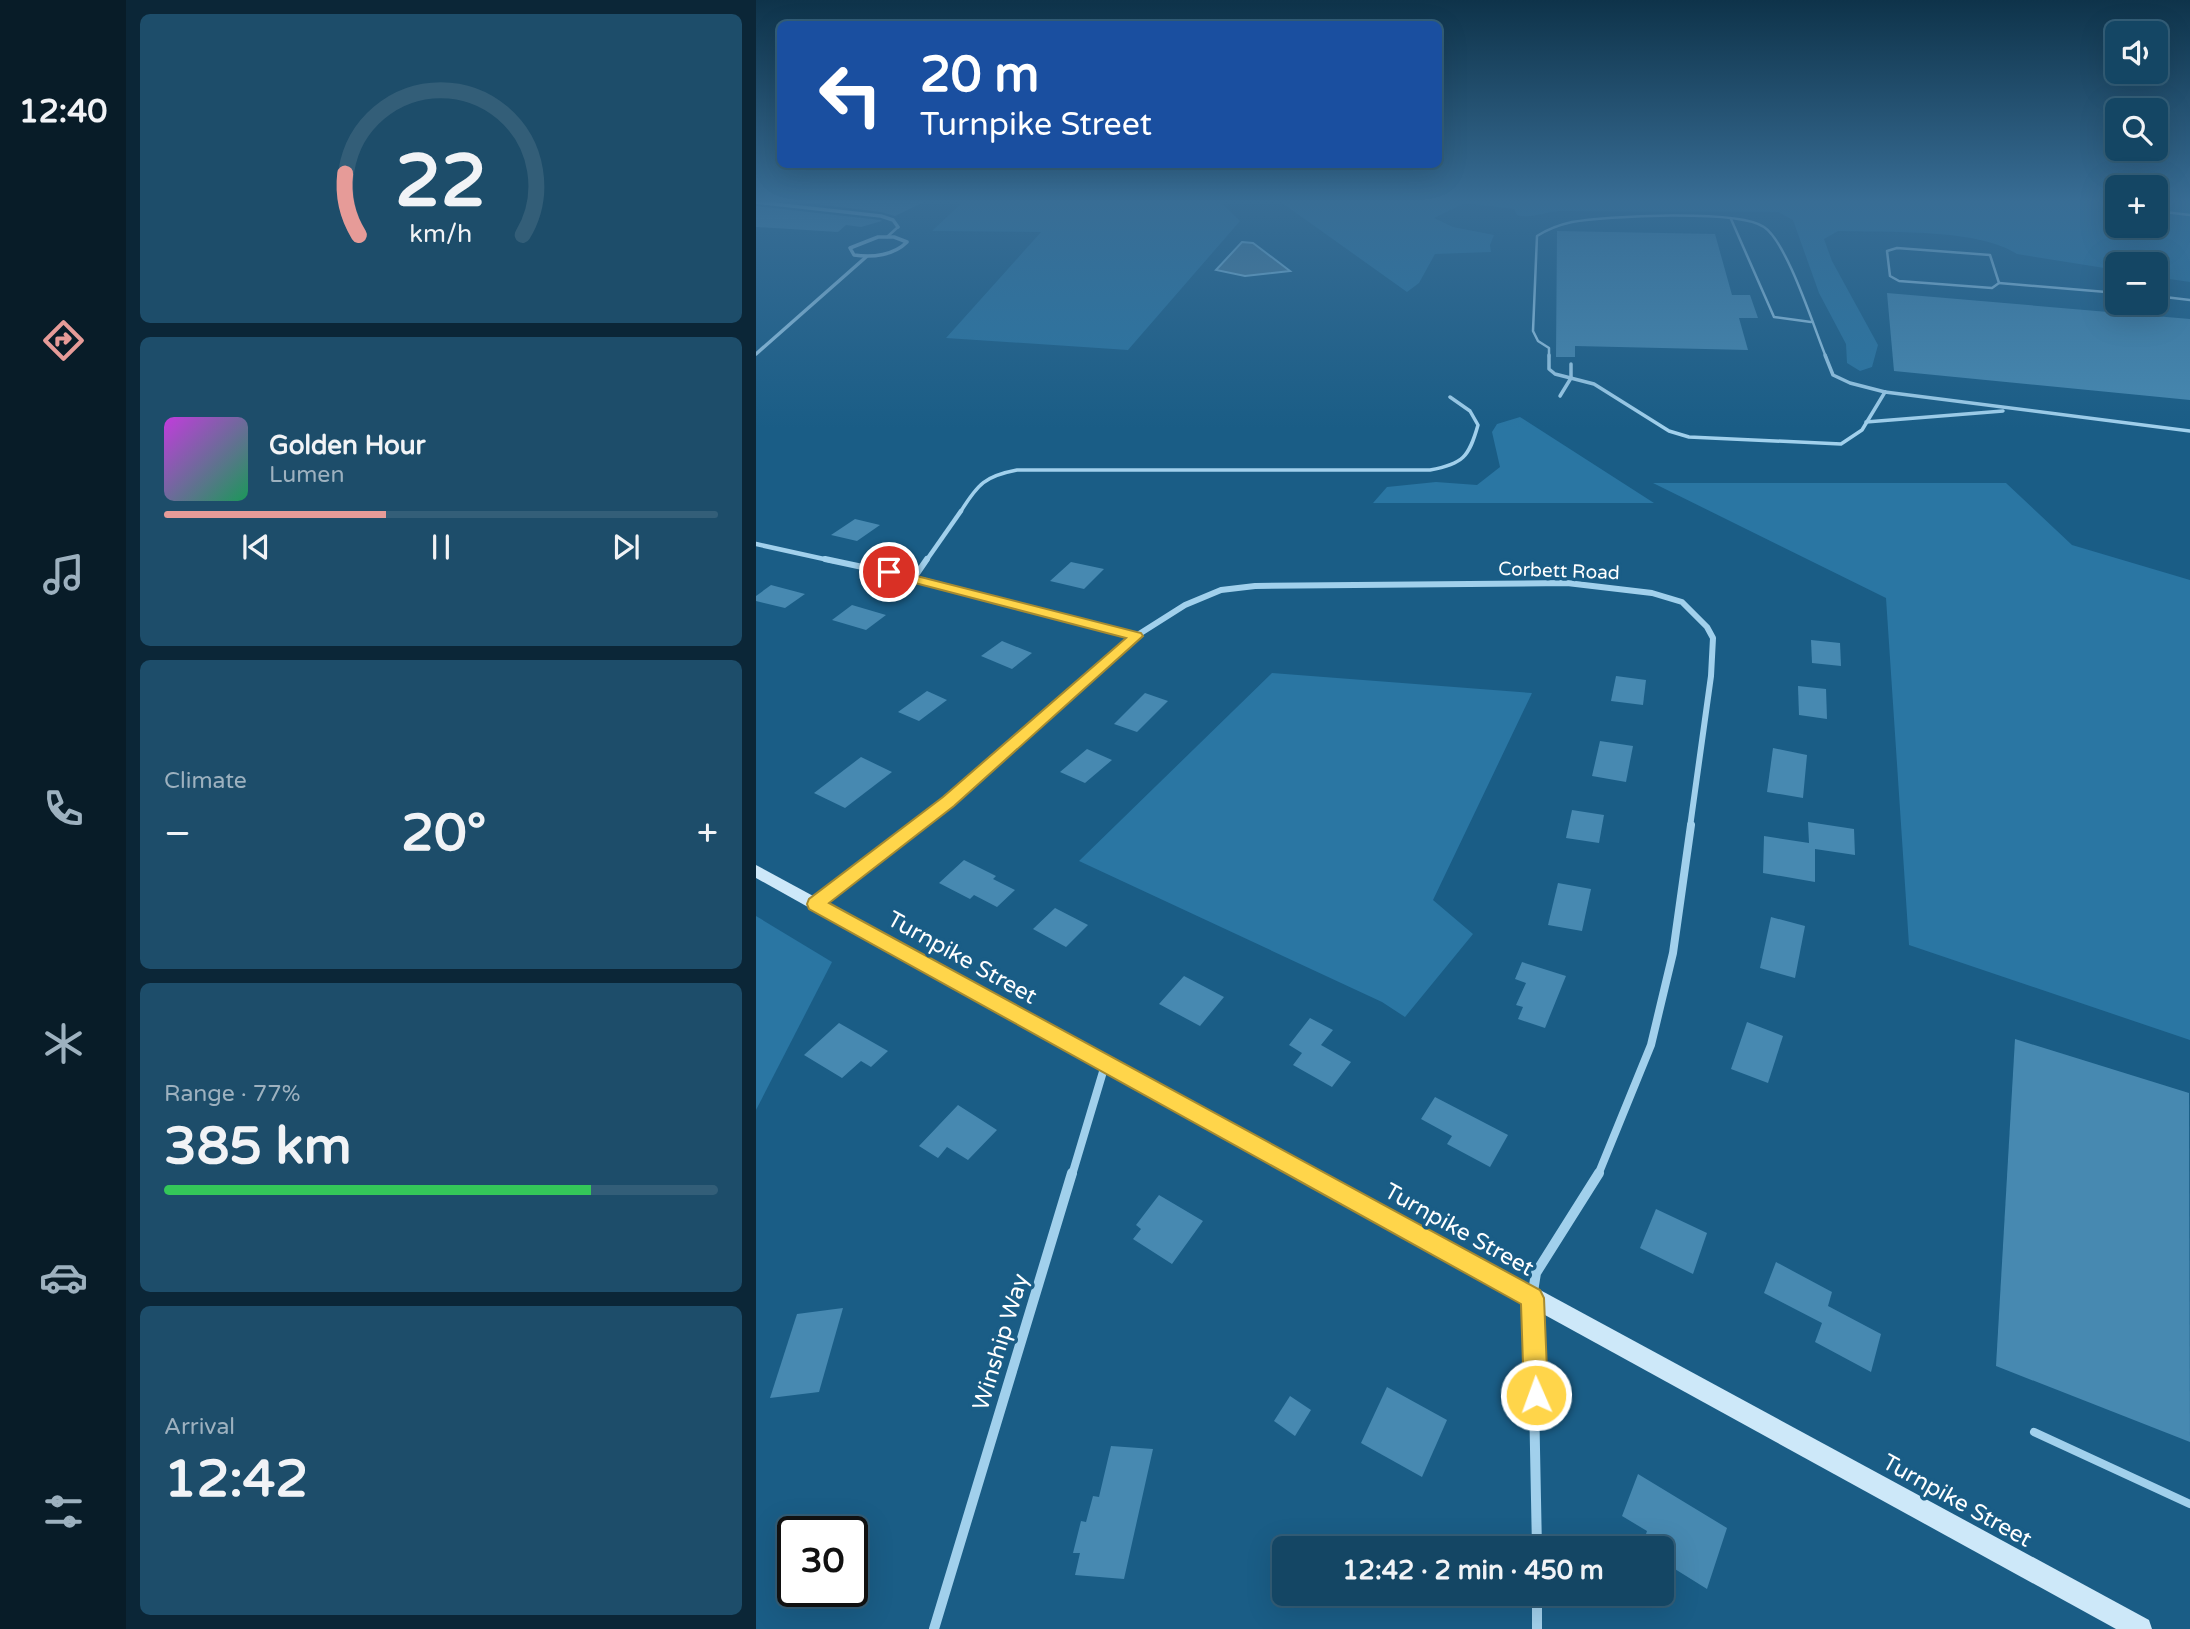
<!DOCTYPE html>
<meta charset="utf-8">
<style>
body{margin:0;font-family:"Varela Round",sans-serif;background:#1d4d6a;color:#f1f3f6;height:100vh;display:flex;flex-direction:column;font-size:26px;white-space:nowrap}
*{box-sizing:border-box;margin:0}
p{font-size:23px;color:#9db1bf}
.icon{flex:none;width:38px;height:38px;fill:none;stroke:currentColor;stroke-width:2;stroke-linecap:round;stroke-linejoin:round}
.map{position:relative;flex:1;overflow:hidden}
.side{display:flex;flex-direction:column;gap:14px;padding:14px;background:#0b2637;width:630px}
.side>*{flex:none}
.hud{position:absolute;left:21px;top:21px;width:665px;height:147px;border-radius:10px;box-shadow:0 7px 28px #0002,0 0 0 2px #335e78;background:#1a4fa0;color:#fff;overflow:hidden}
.buttons{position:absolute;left:1349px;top:21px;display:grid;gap:14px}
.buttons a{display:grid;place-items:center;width:63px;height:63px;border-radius:10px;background:#144664;box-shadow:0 7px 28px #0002,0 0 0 2px #335e78;font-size:35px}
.speed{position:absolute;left:21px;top:1516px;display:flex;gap:14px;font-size:35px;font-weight:700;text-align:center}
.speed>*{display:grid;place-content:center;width:91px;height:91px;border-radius:50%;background:#144664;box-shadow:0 7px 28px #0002,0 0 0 2px #335e78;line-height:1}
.speed .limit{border:4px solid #111;border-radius:10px;background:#fff;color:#111}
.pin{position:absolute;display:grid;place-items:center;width:60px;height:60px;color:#fff;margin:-30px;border:4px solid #fff;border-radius:50%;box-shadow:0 2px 7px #0007}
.me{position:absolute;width:77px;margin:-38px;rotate:358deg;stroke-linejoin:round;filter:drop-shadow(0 0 5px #0008)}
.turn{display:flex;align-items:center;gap:24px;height:147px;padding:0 28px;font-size:32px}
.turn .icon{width:91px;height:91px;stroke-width:2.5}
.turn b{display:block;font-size:49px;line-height:60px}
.big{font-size:52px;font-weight:700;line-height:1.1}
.side .widget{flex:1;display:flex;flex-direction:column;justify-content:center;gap:10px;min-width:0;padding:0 24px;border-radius:10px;background:#1d4d6a}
.side .dial{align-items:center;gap:0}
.dial svg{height:182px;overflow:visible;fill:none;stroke:#335e78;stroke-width:7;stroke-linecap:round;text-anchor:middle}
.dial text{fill:#f1f3f6;stroke:none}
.song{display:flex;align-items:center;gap:21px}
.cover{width:84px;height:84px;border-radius:10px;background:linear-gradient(135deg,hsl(290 70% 55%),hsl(150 70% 35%))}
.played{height:7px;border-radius:4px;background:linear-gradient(90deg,#e69b98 40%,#335e78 40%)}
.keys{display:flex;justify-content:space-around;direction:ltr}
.heat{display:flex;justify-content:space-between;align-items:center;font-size:38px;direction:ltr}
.charge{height:10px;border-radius:5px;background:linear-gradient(90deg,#34c759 77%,#335e78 0)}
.trip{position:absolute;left:516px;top:1536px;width:402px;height:70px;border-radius:10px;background:#144664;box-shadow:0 7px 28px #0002,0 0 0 2px #335e78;font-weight:700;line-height:70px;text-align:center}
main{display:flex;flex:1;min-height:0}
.tabs{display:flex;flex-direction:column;width:126px;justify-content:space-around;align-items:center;background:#081c28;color:#9db1bf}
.tabs .icon{width:49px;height:49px}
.tabs .current{color:#e69b98}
.tabs b{font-size:32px;color:#f1f3f6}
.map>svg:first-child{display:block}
.green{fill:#2a76a3}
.water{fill:#52829f;stroke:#94ceee;stroke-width:2}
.building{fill:#4789b1}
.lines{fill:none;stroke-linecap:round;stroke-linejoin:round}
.lane-far2{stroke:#a1d0ec;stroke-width:2.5}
.lane-far1{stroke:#a1d0ec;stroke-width:3.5}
.lane{stroke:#a1d0ec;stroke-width:8}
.street-far4{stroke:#a1d0ec;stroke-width:3.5}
.street-far3{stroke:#a1d0ec;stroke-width:4.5}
.street-far2{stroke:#a1d0ec;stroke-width:6}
.street-far1{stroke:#a1d0ec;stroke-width:8}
.street{stroke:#a1d0ec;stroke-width:10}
.secondary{fill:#cde8f9;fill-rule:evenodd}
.route{fill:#ffd54a;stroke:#a68a30;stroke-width:2}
.labels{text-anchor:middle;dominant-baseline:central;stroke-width:7;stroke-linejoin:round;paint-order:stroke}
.street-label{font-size:19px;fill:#fff;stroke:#1a5d86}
.near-street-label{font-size:23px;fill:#fff;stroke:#1a5d86}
</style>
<main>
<nav class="tabs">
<b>12:40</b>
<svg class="icon current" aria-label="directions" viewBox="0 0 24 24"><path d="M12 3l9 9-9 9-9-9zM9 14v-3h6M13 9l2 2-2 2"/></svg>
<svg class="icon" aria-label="music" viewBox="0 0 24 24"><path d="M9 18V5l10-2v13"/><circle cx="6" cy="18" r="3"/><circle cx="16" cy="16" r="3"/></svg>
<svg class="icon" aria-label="phone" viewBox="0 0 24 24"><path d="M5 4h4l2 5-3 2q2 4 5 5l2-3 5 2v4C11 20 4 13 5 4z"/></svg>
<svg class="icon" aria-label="climate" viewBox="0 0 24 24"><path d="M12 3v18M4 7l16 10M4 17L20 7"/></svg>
<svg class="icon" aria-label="car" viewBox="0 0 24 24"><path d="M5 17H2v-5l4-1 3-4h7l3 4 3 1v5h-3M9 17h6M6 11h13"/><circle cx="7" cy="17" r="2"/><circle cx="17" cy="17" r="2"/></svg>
<svg class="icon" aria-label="filters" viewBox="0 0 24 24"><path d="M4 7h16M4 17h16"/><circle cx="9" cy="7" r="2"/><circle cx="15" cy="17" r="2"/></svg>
</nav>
<section class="side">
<div class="widget dial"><svg viewBox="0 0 100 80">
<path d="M14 69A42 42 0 1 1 86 69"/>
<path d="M14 69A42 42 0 0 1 8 42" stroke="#e69b98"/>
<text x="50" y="56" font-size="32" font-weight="700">22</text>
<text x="50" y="72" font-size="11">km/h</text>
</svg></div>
<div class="widget">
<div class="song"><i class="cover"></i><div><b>Golden Hour</b><p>Lumen</p></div></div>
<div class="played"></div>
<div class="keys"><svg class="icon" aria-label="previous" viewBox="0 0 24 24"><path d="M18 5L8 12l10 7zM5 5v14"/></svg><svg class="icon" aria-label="pause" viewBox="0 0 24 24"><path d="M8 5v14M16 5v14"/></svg><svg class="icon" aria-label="next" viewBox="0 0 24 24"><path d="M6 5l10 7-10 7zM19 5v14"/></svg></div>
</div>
<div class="widget"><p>Climate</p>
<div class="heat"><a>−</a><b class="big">20°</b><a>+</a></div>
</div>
<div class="widget"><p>Range · 77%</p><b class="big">385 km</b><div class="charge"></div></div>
<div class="widget"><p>Arrival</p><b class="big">12:42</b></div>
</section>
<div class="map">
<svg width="1434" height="1629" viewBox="0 0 1434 1629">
<rect width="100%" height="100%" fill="#1a5d86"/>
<!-- green -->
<g class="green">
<path d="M209 200H462L484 221 372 350 190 338 285 232 176 231Z"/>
<path d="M522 200H1361L1362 226H1400V200H1430L1434 202V282L1400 277V264H1362L1361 270 1261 254C1222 228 1130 233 1082 231L1068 239 1076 261 1122 345 1116 367 1104 371 1091 363 1090 344 1063 293 1037 220 1022 212 803 211C788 212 775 219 761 215L758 209 709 203 678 218 697 227 738 235 734 245 735 252 679 254 663 283 651 292Z"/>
<path d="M764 417 898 503H617L631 487 680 482 721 485 744 467 736 432 741 424Z"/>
<path d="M897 483H1250L1316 545 1434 580V1040L1153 945 1130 598Z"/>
<path d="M516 673 776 693 677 900 717 934 649 1017 626 1002 323 861Z"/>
<path d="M0 916 76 962 0 1110Z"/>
</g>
<!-- water -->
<path class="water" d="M486 242 497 243 534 271 489 276 460 270Z"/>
<!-- building -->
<g class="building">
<path d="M25 200H172L139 216 125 212Z"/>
<path d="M0 206 124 220 126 221 105 227 90 225 82 232 0 227Z"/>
<path d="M801 231 959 234 976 295H994L1002 318H983L992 350 819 346V357H800Z"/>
<path d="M1131 293 1434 319V400L1138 371Z"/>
<path d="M99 519 124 525 101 541 75 535Z"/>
<path d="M315 562 348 569 328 589 294 581Z"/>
<path d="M15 585 49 594 29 608 0 601V596Z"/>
<path d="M96 605 130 615 110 630 76 620Z"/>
<path d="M1055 640 1084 643 1085 666 1056 663Z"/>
<path d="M246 641 276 653 256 669 225 656Z"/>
<path d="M860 676 890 680 887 705 855 701Z"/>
<path d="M1042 686 1070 689 1071 719 1043 715Z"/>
<path d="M171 691 191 700 163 721 142 712Z"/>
<path d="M389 693 412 701 381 732 358 724Z"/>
<path d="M844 741 877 746 870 782 836 776Z"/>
<path d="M1017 748 1051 755 1047 798 1011 792Z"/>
<path d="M331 749 356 760 329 783 304 772Z"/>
<path d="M105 757 136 772 89 808 58 793Z"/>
<path d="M816 810 848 815 843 843 810 838Z"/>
<path d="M1052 822 1098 829 1099 855 1059 849V882L1007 873 1008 836 1053 843Z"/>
<path d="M208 860 240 876 237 879 259 890 241 907 218 895 214 899 183 883Z"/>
<path d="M802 883 835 889 826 931 792 925Z"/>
<path d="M299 908 332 925 310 947 277 929Z"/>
<path d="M1015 917 1049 926 1039 978 1004 968Z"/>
<path d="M766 962 810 976 789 1028 762 1019 767 1007 760 1005 770 983 759 979Z"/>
<path d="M428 976 468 997 444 1026 403 1004Z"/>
<path d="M554 1018 577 1030 565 1045 595 1062 576 1087 537 1065 546 1053 533 1045Z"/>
<path d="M991 1022 1027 1036 1012 1083 975 1069Z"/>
<path d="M83 1023 132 1051 115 1067 105 1061 86 1078 48 1055Z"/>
<path d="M1259 1039 1433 1093 1434 1442 1240 1366Z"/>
<path d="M679 1097 752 1135 734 1167 691 1144 696 1136 665 1119Z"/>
<path d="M202 1105 241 1130 212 1160 191 1147 182 1158 163 1146Z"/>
<path d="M403 1195 447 1221 416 1264 377 1239 385 1229 380 1225Z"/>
<path d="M900 1209 951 1233 937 1274 884 1248Z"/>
<path d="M1020 1262 1076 1292 1072 1306 1125 1334 1115 1372 1059 1342 1066 1323 1008 1293Z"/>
<path d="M87 1308 63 1392 14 1398 41 1314Z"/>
<path d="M631 1387 691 1420 666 1477 605 1443Z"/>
<path d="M534 1396 555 1410 539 1436 518 1421Z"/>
<path d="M355 1446 397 1449 368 1579 319 1575 324 1553H317L325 1521 330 1522 337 1496 343 1497Z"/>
<path d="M882 1474 971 1528 951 1589 906 1561V1549H885L891 1531 866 1516Z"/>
</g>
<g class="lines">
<!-- lane-far2 -->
<g class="lane-far2">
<path d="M1400 211 1434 215"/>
<path d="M975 219 1018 317 1055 322"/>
<path d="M131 237 142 227"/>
<path d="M1141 248 1234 255 1243 283 1236 288 1143 281 1134 276 1131 251Z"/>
<path d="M1243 283 1362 293"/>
<path d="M1400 296 1434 300"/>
<path d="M793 357V348L782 341 777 331 781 236C792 229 802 225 816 222 849 216 982 209 1008 227 1031 242 1058 328 1070 357"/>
</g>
<!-- lane-far1 -->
<g class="lane-far1">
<path d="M793 355V369L799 374 838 384 913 431 933 437 1085 444 1106 430 1129 392"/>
<path d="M1069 355 1077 375 1094 383 1129 392"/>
<path d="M1129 392 1434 431"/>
<path d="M804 396 815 378V364"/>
<path d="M1110 422 1247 411"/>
<path d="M205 511C222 484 229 476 261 470H674C707 464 713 457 722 425L714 411 694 397"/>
</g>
<!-- lane -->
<path class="lane" d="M1278 1432 1434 1504"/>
<!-- street-far4 -->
<g class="street-far4">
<path d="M0 202 125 216 137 220 142 227"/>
<path d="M122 237H138L151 242C138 255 117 258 98 255L94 248Z"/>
<path d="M0 354 110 257"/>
</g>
<!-- street-far3 -->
<g class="street-far3">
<path d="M0 544 77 561"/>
<path d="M170 561 205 511"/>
</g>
<!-- street-far2 -->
<g class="street-far2">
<path d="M69 559 158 578 380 636"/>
<path d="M158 578 171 559"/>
<path d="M160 827 193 802 380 636 429 605 465 590 499 586 811 583 896 593 926 602 951 627 957 638 955 676 934 827"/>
</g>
<!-- street-far1 -->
<g class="street-far1">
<path d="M59 904 163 825"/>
<path d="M316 1175 349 1065"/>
<path d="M842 1175 895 1045 917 953 935 825"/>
</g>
<!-- street -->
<g class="street">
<path d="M781 1549 776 1298 780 1273 843 1173"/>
<path d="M781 1594V1629"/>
<path d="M178 1629 316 1173"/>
</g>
<!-- secondary -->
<path class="secondary" d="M0 865 1393 1620 1396 1629H1360L343 1070 0 878Z"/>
</g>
<!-- sky -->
<linearGradient id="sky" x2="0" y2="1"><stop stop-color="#0e334a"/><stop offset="0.47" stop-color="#386d95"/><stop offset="1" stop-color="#386d95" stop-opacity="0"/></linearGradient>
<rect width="1434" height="428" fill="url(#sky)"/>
<!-- route -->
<path class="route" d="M133 569 385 633 387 636 198 806 73 903 784 1290 788 1298 792 1395 788 1404 780 1408 771 1404 768 1395 765 1304 53 909 51 904 53 899 187 797 370 638 128 575V570Z"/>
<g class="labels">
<!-- street labels -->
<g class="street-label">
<text transform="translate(803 571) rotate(2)">Corbett Road</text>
</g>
<!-- near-street labels -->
<g class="near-street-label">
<text transform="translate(206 958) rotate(29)">Turnpike Street</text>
<text transform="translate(703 1230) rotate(29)">Turnpike Street</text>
<text transform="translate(245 1342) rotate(-73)">Winship Way</text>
<text transform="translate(1201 1501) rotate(29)">Turnpike Street</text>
</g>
</g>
</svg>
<div class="buttons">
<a><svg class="icon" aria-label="sound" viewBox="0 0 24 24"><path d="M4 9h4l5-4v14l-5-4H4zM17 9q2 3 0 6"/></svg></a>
<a><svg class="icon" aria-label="search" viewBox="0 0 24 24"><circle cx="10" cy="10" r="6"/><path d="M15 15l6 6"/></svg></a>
<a>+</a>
<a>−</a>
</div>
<div class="speed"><div class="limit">30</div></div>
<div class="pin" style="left:133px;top:572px;background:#d93025"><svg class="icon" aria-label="arrive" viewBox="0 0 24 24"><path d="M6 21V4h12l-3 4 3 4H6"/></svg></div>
<svg class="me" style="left:780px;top:1395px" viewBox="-20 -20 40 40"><circle r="17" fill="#ffd54a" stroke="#fff" stroke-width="3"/><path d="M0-11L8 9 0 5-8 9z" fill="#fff"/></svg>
<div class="trip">12:42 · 2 min · 450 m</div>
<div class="hud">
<div class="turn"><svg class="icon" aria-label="left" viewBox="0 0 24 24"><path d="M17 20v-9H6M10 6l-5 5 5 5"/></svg><div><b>20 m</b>Turnpike Street</div></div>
</div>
</div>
</main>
